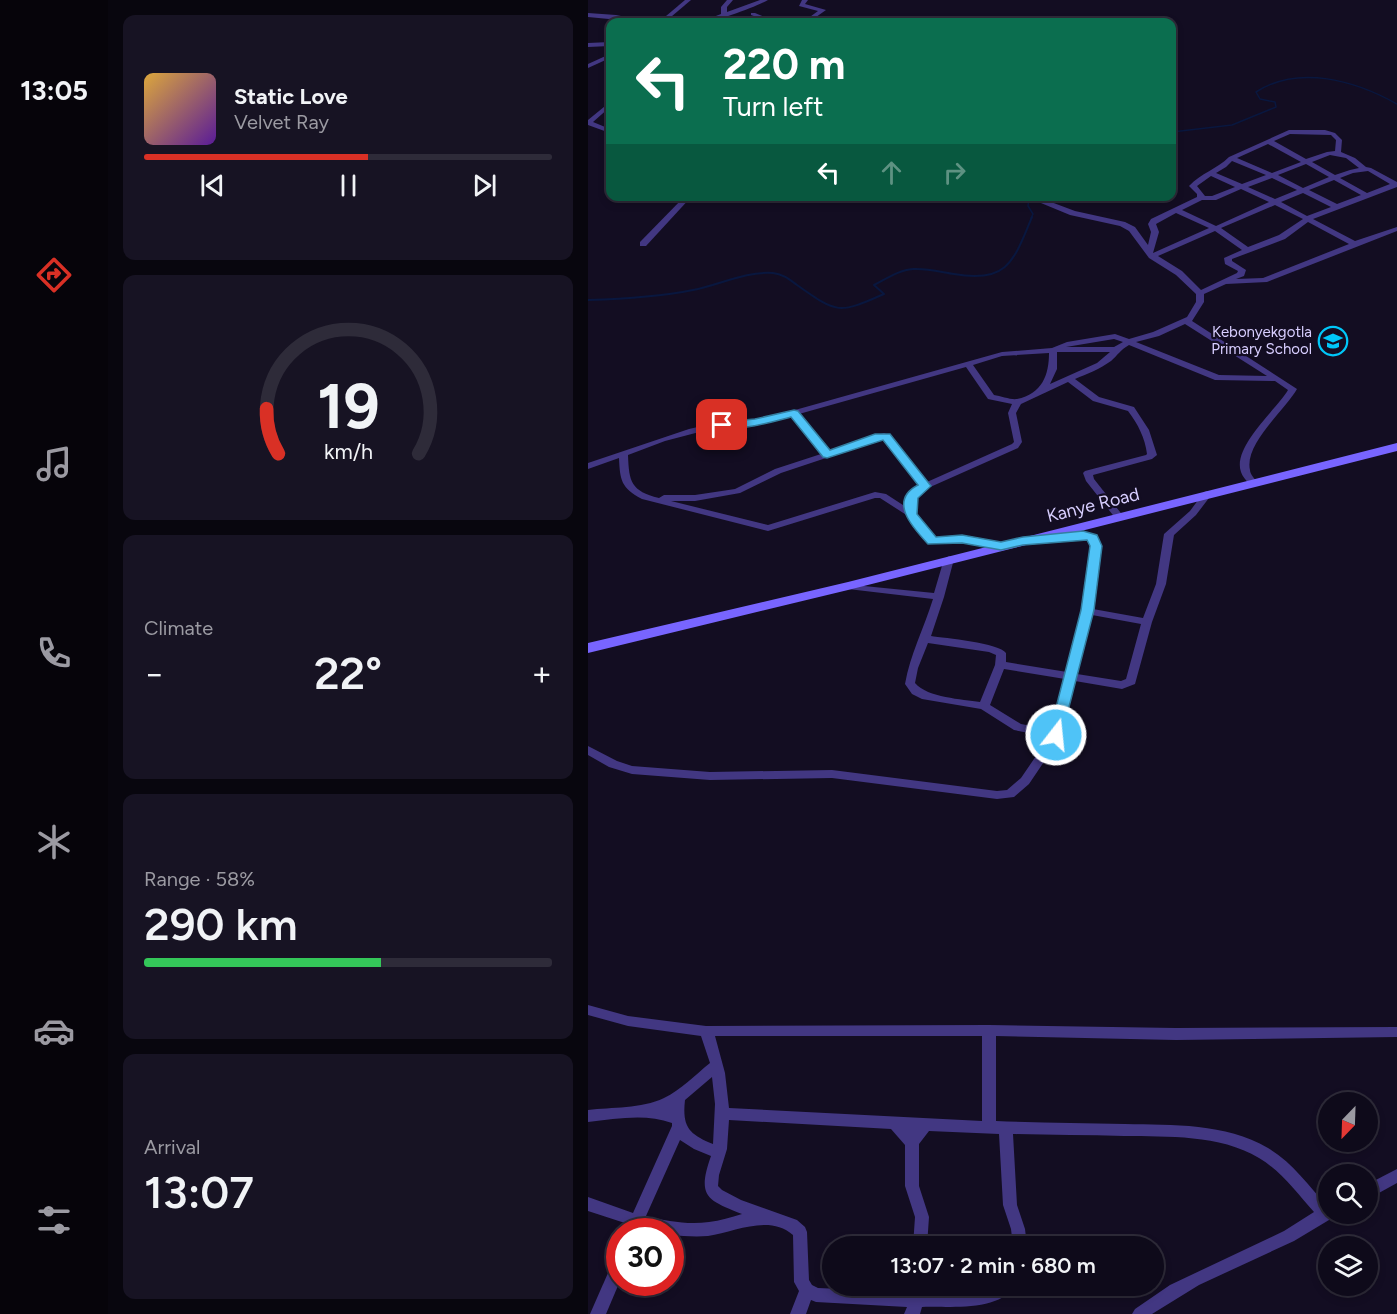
<!DOCTYPE html>
<meta charset="utf-8">
<style>
body{margin:0;font-family:Figtree,sans-serif;background:#171323;color:#f1f3f6;height:100vh;display:flex;flex-direction:column;font-size:22px;white-space:nowrap}
*{box-sizing:border-box;margin:0}
p{font-size:20px;color:#9b9aa2}
.icon{flex:none;width:33px;height:33px;fill:none;stroke:currentColor;stroke-width:2;stroke-linecap:round;stroke-linejoin:round}
.map{position:relative;flex:1;overflow:hidden}
.panel{display:flex;flex-direction:column;gap:15px;padding:15px;background:#08060e;width:480px}
.panel>*{flex:none}
.hud{position:absolute;left:18px;top:18px;width:570px;height:183px;border-radius:12px;box-shadow:0 3px 9px #0003,0 0 0 2px #2e2b39;background:#0b6e4f;color:#fff;overflow:hidden}
.needle{width:39px;rotate:203deg}
.buttons{position:absolute;left:730px;top:1092px;display:grid;gap:12px}
.buttons a{display:grid;place-items:center;width:60px;height:60px;border-radius:50%;background:#0e0a1a;box-shadow:0 3px 9px #0003,0 0 0 2px #2e2b39;font-size:30px}
.speed{position:absolute;left:18px;top:1218px;display:flex;gap:12px;font-size:30px;font-weight:700;text-align:center}
.speed>*{display:grid;place-content:center;width:78px;height:78px;border-radius:50%;background:#0e0a1a;box-shadow:0 3px 9px #0003,0 0 0 2px #2e2b39;line-height:1}
.speed .limit{border:9px solid #d22;background:#fff;color:#111}
.pin{position:absolute;display:grid;place-items:center;width:51px;height:51px;color:#fff;margin:-26px;border-radius:12px;box-shadow:0 3px 9px #0006}
.me{position:absolute;width:66px;margin:-33px;rotate:16deg;stroke-linejoin:round;filter:drop-shadow(0 0 4px #0008)}
.turn{display:flex;align-items:center;gap:21px;height:126px;padding:0 18px;font-size:27px}
.turn .icon{width:78px;height:78px;stroke-width:2.5}
.turn b{display:block;font-size:42px;line-height:51px}
.lanes{display:flex;align-items:center;height:57px;padding:0 18px;background:#0003;justify-content:center;gap:30px;direction:ltr}
.lanes .off{opacity:.35}
.big{font-size:45px;font-weight:600;line-height:1.1}
.panel .tile{flex:1;display:flex;flex-direction:column;justify-content:center;gap:9px;min-width:0;padding:0 21px;border-radius:12px;background:#171323}
.panel .dial{align-items:center;gap:0}
.dial svg{height:156px;overflow:visible;fill:none;stroke:#2e2b39;stroke-width:7;stroke-linecap:round;text-anchor:middle}
.dial text{fill:#f1f3f6;stroke:none}
.song{display:flex;align-items:center;gap:18px}
.cover{width:72px;height:72px;border-radius:9px;background:linear-gradient(135deg,hsl(40 70% 55%),hsl(270 70% 35%))}
.played{height:6px;border-radius:3px;background:linear-gradient(90deg,#d93025 55%,#2e2b39 55%)}
.keys{display:flex;justify-content:space-around;direction:ltr}
.heat{display:flex;justify-content:space-between;align-items:center;font-size:33px;direction:ltr}
.charge{height:9px;border-radius:4px;background:linear-gradient(90deg,#34c759 58%,#2e2b39 0)}
.trip{position:absolute;left:234px;top:1236px;width:342px;height:60px;border-radius:30px;background:#0e0a1a;box-shadow:0 3px 9px #0003,0 0 0 2px #2e2b39;font-weight:600;line-height:60px;text-align:center}
main{display:flex;flex:1;min-height:0}
.tabs{display:flex;flex-direction:column;width:108px;justify-content:space-around;align-items:center;background:#06040a;color:#9b9aa2}
.tabs .icon{width:42px;height:42px}
.tabs .selected{color:#d93025}
.tabs b{font-size:27px;color:#f1f3f6}
.map>svg:first-child{display:block}
.lines{fill:none;stroke-linecap:round;stroke-linejoin:round}
.stream-far1{stroke:#09173f;stroke-width:1.5}
.stream{stroke:#09173f;stroke-width:2}
.minor{fill:#423782;fill-rule:evenodd}
.secondary{fill:#7865ff;fill-rule:evenodd}
.route{fill:#4fc3f7;stroke:#337fa1;stroke-width:1.5}
.labels{text-anchor:middle;dominant-baseline:central;stroke-width:4.5;stroke-linejoin:round;paint-order:stroke}
.far-poi-label{font-size:15px;fill:#d8ceff;stroke:#130d22;text-anchor:end}
.street-label{font-size:18px;fill:#d8ceff;stroke:#130d22}
</style>
<main>
<nav class="tabs">
<b>13:05</b>
<svg class="icon selected" aria-label="directions" viewBox="0 0 24 24"><path d="M12 3l9 9-9 9-9-9zM9 14v-3h6M13 9l2 2-2 2"/></svg>
<svg class="icon" aria-label="music" viewBox="0 0 24 24"><path d="M9 18V5l10-2v13"/><circle cx="6" cy="18" r="3"/><circle cx="16" cy="16" r="3"/></svg>
<svg class="icon" aria-label="phone" viewBox="0 0 24 24"><path d="M5 4h4l2 5-3 2q2 4 5 5l2-3 5 2v4C11 20 4 13 5 4z"/></svg>
<svg class="icon" aria-label="climate" viewBox="0 0 24 24"><path d="M12 3v18M4 7l16 10M4 17L20 7"/></svg>
<svg class="icon" aria-label="car" viewBox="0 0 24 24"><path d="M5 17H2v-5l4-1 3-4h7l3 4 3 1v5h-3M9 17h6M6 11h13"/><circle cx="7" cy="17" r="2"/><circle cx="17" cy="17" r="2"/></svg>
<svg class="icon" aria-label="filters" viewBox="0 0 24 24"><path d="M4 7h16M4 17h16"/><circle cx="9" cy="7" r="2"/><circle cx="15" cy="17" r="2"/></svg>
</nav>
<section class="panel">
<div class="tile">
<div class="song"><i class="cover"></i><div><b>Static Love</b><p>Velvet Ray</p></div></div>
<div class="played"></div>
<div class="keys"><svg class="icon" aria-label="previous" viewBox="0 0 24 24"><path d="M18 5L8 12l10 7zM5 5v14"/></svg><svg class="icon" aria-label="pause" viewBox="0 0 24 24"><path d="M8 5v14M16 5v14"/></svg><svg class="icon" aria-label="next" viewBox="0 0 24 24"><path d="M6 5l10 7-10 7zM19 5v14"/></svg></div>
</div>
<div class="tile dial"><svg viewBox="0 0 100 80">
<path d="M14 69A42 42 0 1 1 86 69"/>
<path d="M14 69A42 42 0 0 1 8 46" stroke="#d93025"/>
<text x="50" y="56" font-size="32" font-weight="700">19</text>
<text x="50" y="72" font-size="11">km/h</text>
</svg></div>
<div class="tile"><p>Climate</p>
<div class="heat"><a>−</a><b class="big">22°</b><a>+</a></div>
</div>
<div class="tile"><p>Range · 58%</p><b class="big">290 km</b><div class="charge"></div></div>
<div class="tile"><p>Arrival</p><b class="big">13:07</b></div>
</section>
<div class="map">
<svg width="809" height="1314" viewBox="0 0 809 1314">
<rect width="100%" height="100%" fill="#130d22"/>
<g class="lines">
<!-- stream-far1 -->
<g class="stream-far1">
<path d="M584 132 644 125 688 107 687 102 672 99 668 92C711 64 768 81 809 104"/>
<path d="M443 218 445 214 440 206 441 198 444 197"/>
</g>
<!-- stream -->
<path class="stream" d="M0 300C35 299 70 297 105 290 131 285 158 271 185 273 195 274 202 280 209 285 250 314 250 314 296 294L286 285C298 279 311 270 325 269 338 268 353 272 366 274 420 284 426 260 444 217"/>
<!-- minor -->
<g class="minor">
<path d="M97 0H103L77 22H71Z"/>
<path d="M139 0H145L139 7V12L172 0H180C167 7 128 22 114 22L115 21 133 14V7Z"/>
<path d="M214 0H220L217 4 238 10 221 22H215L230 11 211 6Z"/>
<path d="M0 13 28 15 63 22H52L0 17Z"/>
<path d="M163 13H167L189 22H182L163 15Z"/>
<path d="M22 42V46L0 47V43Z"/>
<path d="M22 54V58L0 68V64Z"/>
<path d="M22 102V107L5 122 22 129V133L0 125V120Z"/>
<path d="M701 130H737L747 133 754 140 753 152 767 158 778 167 783 168 809 182V187L725 219 767 241 809 227V231L679 282 638 284 616 294V302L604 321 709 389C697 410 656 444 662 470 662 474 666 478 669 482L667 484H661C658 480 654 476 653 472 644 447 688 410 700 390L687 381 627 380 541 345C532 350 530 355 523 361 512 369 499 374 487 379L511 397 546 407 561 430 569 455 564 459 505 475 506 479 536 517 534 519H528L498 481 495 473 497 471 558 455 559 454C557 438 550 424 540 411L505 401 480 382 433 404 428 413 434 442 430 448 340 488 330 495C324 513 334 527 347 538L374 536 416 544 418 546 416 548 413 549 374 542 342 543 327 528 320 516 292 498H287L180 531 54 499C33 488 32 480 31 458L0 469V463L101 429 127 423 182 417 414 352 464 348 479 342 527 334 541 339 565 332 599 317 608 302V294L588 275 561 258 541 231 532 226 482 215 436 196H447L487 211 537 222 547 227 560 245 563 232 560 224 563 219 609 197V194L601 186C613 173 629 169 641 157ZM702 134 743 135 748 140 747 151 739 152 718 159 686 141ZM680 144 713 162 684 173 649 158ZM742 155 758 158 771 168 762 170 747 175 724 162ZM644 161 678 175 654 184 628 173 638 167ZM718 164 741 177 715 188 690 175ZM780 171 802 184 779 193 752 178 765 173ZM623 176 647 187 624 196H617L609 186ZM684 178 709 190 687 199 660 187ZM746 180 773 195 749 204 721 190ZM653 189 681 202 628 226 594 210 614 200H628ZM715 193 743 207 719 216 693 202ZM687 205 715 219 691 235 660 247 633 228ZM588 213 621 228 565 253 571 232 568 224ZM720 222 761 244 675 278 648 279 656 276 658 270 644 261V259L697 239ZM627 231 654 250 636 258 637 264 650 271 649 273 613 290 594 271 570 256ZM597 324 679 376 631 375 548 342 571 336ZM526 339 535 342 526 347H478ZM469 352H522L509 363 462 384 469 369ZM461 353C461 375 454 394 429 399 423 400 413 396 406 395L385 365 414 356ZM378 367 400 399 424 404 420 413 426 442 424 444 339 482 303 436 296 433 241 451 211 414ZM204 416 233 454 187 469 147 489 107 495H76L71 498C43 491 41 482 40 455L77 441 119 430 175 423ZM295 439 332 485 321 494 318 507 298 494 287 492 180 525 83 501H107L152 493 193 473Z"/>
<path d="M97 196H104L58 246H52V242Z"/>
<path d="M619 491 624 494 608 515 586 535 578 584 564 622 547 684 534 689 487 681 472 738 441 784 426 797 409 799 244 778 122 780 44 774 21 767 0 755V746L29 761 44 766 122 772 244 770 409 791 419 790 433 778 461 737 426 730 393 709 334 699 324 694 317 684C322 655 336 628 345 599L260 589 256 588 255 586 256 584 346 593 356 559 361 556 364 557 366 559 356 597 343 636C356 638 412 643 418 653 418 655 418 661 418 662L479 672 495 611 503 546 499 538 445 544 440 541 442 539 500 532 507 535 513 546 505 609 555 618 568 584 576 534 602 511 616 492ZM504 615 553 624 538 679 533 681 489 674ZM340 643 401 652 408 655 407 665 392 702C374 699 340 698 327 683L330 668ZM416 669 477 679 464 730 433 724 402 705Z"/>
<path d="M0 1005 40 1016 118 1026 401 1025 588 1028 809 1027V1037L588 1040 408 1036V1121C451 1123 494 1123 537 1124 585 1125 637 1123 680 1148 704 1162 721 1186 739 1206L741 1205V1214H748L746 1217 706 1241 611 1285 564 1314H544L547 1309 582 1285 696 1231 726 1212C709 1193 693 1171 671 1158 631 1134 580 1137 536 1136 499 1135 462 1135 425 1134L429 1205 437 1229 439 1246H425L423 1229 415 1205 411 1134 341 1131 331 1144V1186L341 1217 339 1246H325L327 1217 317 1186V1145L303 1129 141 1120 139 1149 131 1175 130 1186 134 1190 153 1200 209 1220 217 1227 219 1232 221 1280 224 1285 230 1288 322 1292 323 1286H337V1293L394 1291 406 1286H425C413 1312 358 1306 334 1307L332 1314H316L319 1307 228 1302 223 1300 218 1314H202L211 1291 206 1282 205 1235C181 1214 147 1232 120 1236 107 1237 95 1236 82 1235V1232H67L53 1228 52 1232H37L40 1224 0 1211V1197L45 1213 84 1126V1123C57 1113 28 1119 0 1122V1110C24 1107 53 1109 76 1098 93 1090 107 1075 122 1063L113 1036 40 1026 0 1015ZM127 1036H394V1121L141 1108 137 1073ZM124 1077 127 1104 125 1144C101 1134 94 1127 97 1100ZM92 1140 106 1149 123 1156C109 1196 118 1200 154 1214 143 1217 132 1221 121 1222 100 1225 79 1221 58 1216Z"/>
<path d="M809 1169V1183L780 1199V1184Z"/>
<path d="M32 1255V1281L18 1314H2L27 1257Z"/>
</g>
<!-- secondary -->
<path class="secondary" d="M809 443V451L260 590 0 653V643L260 582Z"/>
</g>
<!-- route -->
<path class="route" d="M206 410 210 411 242 450 287 434H302L343 486 330 498 329 514 348 537 374 535 413 542 435 537 495 531 509 535 514 546 506 610 473 738 468 740 461 735 493 610 502 546 499 540 435 545 413 550 374 543 340 544C326 529 299 501 330 485L295 440 239 458 235 457 203 417C187 421 140 435 128 425L134 422 167 419Z"/>
<!-- icons -->
<defs>
<g id="school-ring" transform="scale(1.5)"><circle r="9.5" fill="#130d22" stroke="#00c7f9" stroke-width="1.5"/><path d="M0-5L7-2L0 1L-7-2ZM-4 1L0 2.5L4 1V4Q0 6-4 4Z" fill="#00c7f9"/></g>
</defs>
<g fill-rule="evenodd">
<use href="#school-ring" x="745" y="341"/>
</g>
<g class="labels">
<!-- far-poi labels -->
<g class="far-poi-label">
<text x="724" y="332">Kebonyekgotla<tspan x="724" dy="17">Primary School</tspan></text>
</g>
<!-- street labels -->
<g class="street-label">
<text transform="translate(505 505) rotate(-14)">Kanye Road</text>
</g>
</g>
</svg>
<div class="buttons">
<a><svg class="needle" viewBox="-14 -14 28 28"><path d="M0-13l5 13h-10z" fill="#e53935"/><path d="M0 13l5-13h-10z" fill="#9b9aa2"/></svg></a>
<a><svg class="icon" aria-label="search" viewBox="0 0 24 24"><circle cx="10" cy="10" r="6"/><path d="M15 15l6 6"/></svg></a>
<a><svg class="icon" aria-label="layers" viewBox="0 0 24 24"><path d="M12 4l9 5-9 5-9-5zM3 14l9 5 9-5"/></svg></a>
</div>
<div class="speed"><div class="limit">30</div></div>
<div class="pin" style="left:134px;top:425px;background:#d93025"><svg class="icon" aria-label="arrive" viewBox="0 0 24 24"><path d="M6 21V4h12l-3 4 3 4H6"/></svg></div>
<svg class="me" style="left:468px;top:735px" viewBox="-20 -20 40 40"><circle r="17" fill="#4fc3f7" stroke="#fff" stroke-width="3"/><path d="M0-11L8 9 0 5-8 9z" fill="#fff"/></svg>
<div class="trip">13:07 · 2 min · 680 m</div>
<div class="hud">
<div class="turn"><svg class="icon" aria-label="left" viewBox="0 0 24 24"><path d="M17 20v-9H6M10 6l-5 5 5 5"/></svg><div><b>220 m</b>Turn left</div></div>
<div class="lanes"><svg class="icon" aria-label="left" viewBox="0 0 24 24"><path d="M17 20v-9H6M10 6l-5 5 5 5"/></svg><svg class="icon off" aria-label="ahead" viewBox="0 0 24 24"><path d="M12 20V5M6 11l6-6 6 6"/></svg><svg class="icon off" aria-label="right" viewBox="0 0 24 24"><path d="M7 20v-9h11M14 6l5 5-5 5"/></svg></div>
</div>
</div>
</main>
